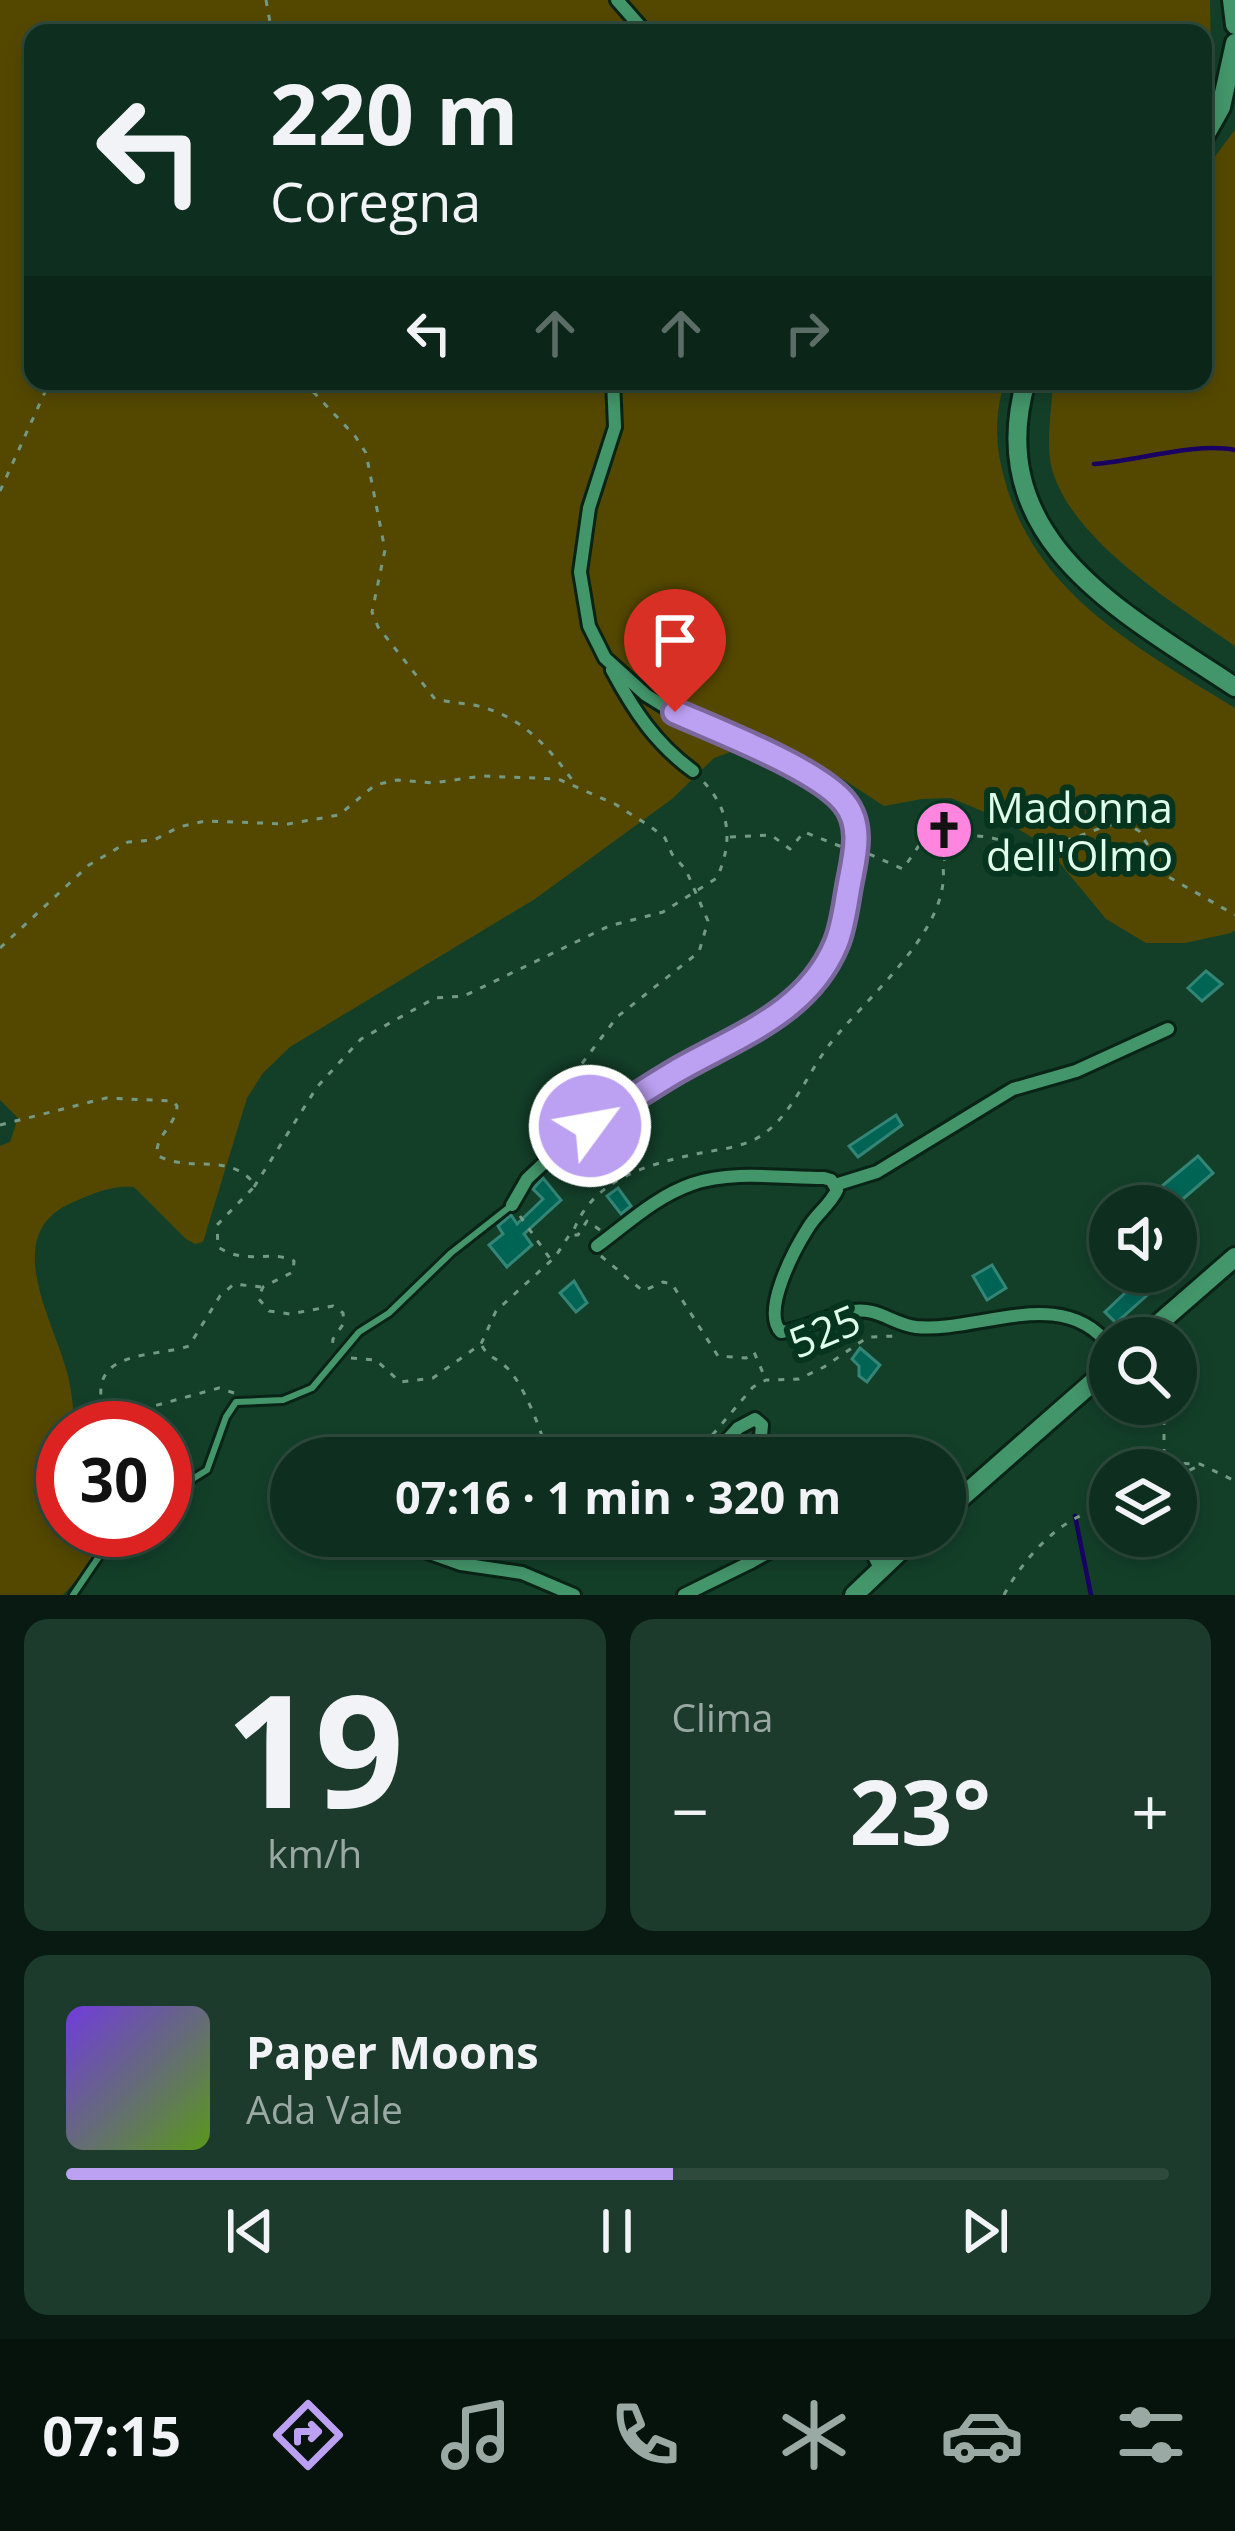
<!DOCTYPE html>
<html lang="it">
<meta charset="utf-8">
<style>
body{margin:0;font-family:"Open Sans",sans-serif;background:#1c3b2c;color:#f1f3f6;height:100vh;display:flex;flex-direction:column;font-size:45px;white-space:nowrap}
*{box-sizing:border-box;margin:0}
p{font-size:39px;color:#9ba9a4}
.icon{flex:none;width:66px;height:66px;fill:none;stroke:currentColor;stroke-width:2;stroke-linecap:round;stroke-linejoin:round}
.map{position:relative;height:1595px;overflow:hidden}
.drawer{display:flex;flex-direction:column;gap:24px;padding:24px;background:#081a11;flex:1}
.drawer>*{flex:none}
.guide{position:absolute;left:24px;top:24px;width:1188px;height:366px;border-radius:24px;box-shadow:0 6px 18px #0003,0 0 0 3px #2e4a3d;background:#0e2f1f;color:#f1f3f6;overflow:hidden}
.buttons{position:absolute;left:1089px;top:1185px;display:grid;gap:24px}
.buttons a{display:grid;place-items:center;width:108px;height:108px;border-radius:50%;background:#0e2f1f;box-shadow:0 6px 18px #0003,0 0 0 3px #2e4a3d;font-size:60px}
.speed{position:absolute;left:36px;top:1401px;display:flex;gap:24px;font-size:60px;font-weight:700;text-align:center}
.speed>*{display:grid;place-content:center;width:156px;height:156px;border-radius:50%;background:#0e2f1f;box-shadow:0 6px 18px #0003,0 0 0 3px #2e4a3d;line-height:1}
.speed .limit{border:18px solid #d22;background:#fff;color:#111}
.pin{position:absolute;display:grid;place-items:center;width:102px;height:102px;color:#fff;margin:-123px -51px;border-radius:50% 50% 50% 0;rotate:-45deg;box-shadow:0 0 12px #0007}
.pin .icon{rotate:45deg}
.me{position:absolute;width:132px;margin:-66px;rotate:58deg;stroke-linejoin:round;filter:drop-shadow(0 0 9px #0008)}
.turn{display:flex;align-items:center;gap:42px;height:252px;padding:0 48px;font-size:54px}
.turn .icon{width:156px;height:156px;stroke-width:2.5}
.turn b{display:block;font-size:84px;line-height:102px}
.lanes{display:flex;align-items:center;height:114px;padding:0 48px;background:#0003;justify-content:center;gap:60px;direction:ltr}
.lanes .off{opacity:.35}
.big{font-size:90px;font-weight:700;line-height:1.1}
.drawer .widget{flex:1;display:flex;flex-direction:column;justify-content:center;gap:18px;min-width:0;padding:0 42px;border-radius:24px;background:#1c3b2c}
.drawer .dial{align-items:center;gap:0}
.dial b{font-size:156px;line-height:1}
.song{display:flex;align-items:center;gap:36px}
.cover{width:144px;height:144px;border-radius:18px;background:linear-gradient(135deg,hsl(260 70% 55%),hsl(90 70% 35%))}
.played{height:12px;border-radius:6px;background:linear-gradient(90deg,#bca0f2 55%,#2e4a3d 55%)}
.keys{display:flex;justify-content:space-around;direction:ltr}
.heat{display:flex;justify-content:space-between;align-items:center;font-size:66px;direction:ltr}
.drawer .tiles{flex:1;display:grid;gap:24px;grid-template-columns:1fr 1fr}
.widget:last-child{grid-column:span 2}
.trip{position:absolute;left:270px;top:1437px;width:696px;height:120px;border-radius:60px;background:#0e2f1f;box-shadow:0 6px 18px #0003,0 0 0 3px #2e4a3d;font-weight:700;line-height:120px;text-align:center}
.dock{display:flex;height:192px;justify-content:space-around;align-items:center;background:#06130c;color:#9ba9a4}
.dock .icon{width:84px;height:84px}
.dock .current{color:#bca0f2}
.dock b{font-size:54px;color:#f1f3f6}
.map>svg:first-child{display:block}
.green{fill:#544800}
.lines{fill:none;stroke-linecap:round;stroke-linejoin:round}
.stream{stroke:#190063;stroke-width:4.5}
.building{fill:#006455;stroke:#338576;stroke-width:3}
.lane-casing{stroke:#092316;stroke-width:12}
.street-casing{stroke:#092316;stroke-width:18}
.secondary-casing{stroke:#092316;stroke-width:24}
.path{stroke:#749a85;stroke-width:3;stroke-dasharray:6 9;stroke-linecap:butt}
.lane{stroke:#43956a;stroke-width:6}
.street{stroke:#43956a;stroke-width:12}
.secondary{stroke:#43956a;stroke-width:18}
.route-casing{stroke:#7a689d;stroke-width:30}
.route{stroke:#bca0f2;stroke-width:21}
.labels{text-anchor:middle;dominant-baseline:central;stroke-width:12;stroke-linejoin:round;paint-order:stroke}
.poi-label{font-size:42px;fill:#dffeeb;stroke:#06351f;text-anchor:start}
.street-label{font-size:42px;fill:#dffeeb;stroke:#06351f}
</style>
<div class="map">
<svg width="1235" height="1595" viewBox="0 0 1235 1595">
<rect width="100%" height="100%" fill="#133f29"/>
<!-- green -->
<g class="green">
<path d="M0 0H1210L1211 57 1203 92V33H33V381H1005C994 415 995 446 1005 481 1037 596 1140 649 1235 708V930L1231 933 1185 943H1146L1106 919 1045 845 1001 819 951 798 922 799 884 806 824 767 761 741 714 758 672 799 535 899 290 1047 263 1073 247 1098 203 1242 195 1244 186 1239 134 1187C110 1185 93 1194 71 1203 0 1235 53 1319 67 1372 72 1390 73 1410 76 1428H63V1530H101L102 1536 84 1572 63 1595H0V1146L10 1142 18 1118 0 1100Z"/>
<path d="M1235 130V646C1177 605 1068 539 1051 465 1046 440 1052 407 1053 381H1203V172Z"/>
</g>
<g class="lines">
<!-- stream -->
<g class="stream">
<path d="M1094 464C1136 461 1196 442 1235 450"/>
<path d="M1075 1516 1091 1595"/>
</g>
</g>
<!-- building -->
<g class="building">
<path d="M933 818 964 822 961 846 932 842 925 828Z"/>
<path d="M1206 971 1222 984 1202 1001 1188 988Z"/>
<path d="M896 1115 902 1125 858 1157 849 1146Z"/>
<path d="M1198 1156 1213 1173 1177 1204 1162 1186Z"/>
<path d="M543 1178 561 1200 524 1234 532 1245 507 1267 489 1245 503 1234 498 1226 511 1215 517 1224 543 1199 533 1189Z"/>
<path d="M618 1188 631 1206 621 1214 607 1196Z"/>
<path d="M992 1265 1006 1288 987 1300 973 1276Z"/>
<path d="M1147 1272H1173L1116 1323 1105 1312Z"/>
<path d="M574 1281 587 1303 576 1312 560 1293Z"/>
<path d="M860 1348 880 1365 867 1382 859 1376V1366L852 1359Z"/>
</g>
<g class="lines">
<!-- lane casing -->
<g class="lane-casing">
<g id="lane">
<path d="M165 1496 207 1470 226 1417 236 1402 283 1400 312 1388 359 1332 389 1313 451 1253 512 1205"/>
<path d="M73 1595 117 1530"/>
</g>
</g>
<!-- street casing -->
<g class="street-casing">
<g id="street">
<path d="M617 0 646 33"/>
<path d="M612 670C634 711 655 743 693 771"/>
<path d="M835 1185 877 1172 1013 1089 1076 1071 1168 1029"/>
<path d="M512 1205 527 1179 565 1143 674 1073 771 1019 810 986 837 942 857 843 848 806 827 785 675 713 646 695 605 658 589 626 580 572 589 508 615 427 613 381"/>
<path d="M597 1246C627 1224 655 1197 692 1184 732 1170 782 1178 824 1178L831 1180 837 1190C830 1205 816 1214 808 1228 794 1250 761 1312 781 1332 806 1329 828 1315 853 1311 877 1307 893 1324 916 1327 979 1333 1064 1283 1110 1347"/>
<path d="M711 1458 738 1428 755 1419 762 1425 759 1458"/>
<path d="M747 1536 744 1554 751 1562 798 1536"/>
<path d="M864 1536 880 1568"/>
<path d="M402 1543 461 1564 522 1573 574 1595"/>
<path d="M684 1595 751 1562"/>
</g>
</g>
<!-- secondary casing -->
<g class="secondary-casing">
<g id="secondary">
<path d="M1232 0 1235 25"/>
<path d="M1203 139 1221 107 1235 43"/>
<path d="M1026 381C980 541 1126 614 1235 687"/>
<path d="M1142 1338 1235 1257"/>
<path d="M945 1512 1110 1367"/>
<path d="M854 1595 916 1536"/>
</g>
</g>
<!-- path -->
<g class="path">
<path d="M266 0 272 33"/>
<path d="M303 381 355 436 366 453 385 550 372 612 378 627 435 699C448 702 461 703 473 705 521 714 551 749 577 787"/>
<path d="M0 491 50 381"/>
<path d="M730 837 771 835 790 849 804 832 842 847"/>
<path d="M869 854 903 869 922 841 941 859"/>
<path d="M943 860 967 848 972 836C993 835 1010 845 1029 846 1060 848 1092 829 1122 821L1139 831 1167 876 1235 915"/>
<path d="M0 948 89 865 128 842 154 840 179 827 205 821 288 824 339 815 375 785 397 780 433 783 482 776 558 779 615 804 651 827 665 838 672 854 686 870 708 921 699 952 617 1017 541 1118 551 1141"/>
<path d="M0 1125 106 1098 173 1101 177 1106C176 1126 155 1135 157 1155 187 1173 225 1153 251 1180L253 1188 217 1225 218 1247C247 1266 270 1249 294 1261L293 1272 263 1287 258 1298 269 1311 290 1314 333 1306 343 1313 344 1323 333 1339 332 1349"/>
<path d="M254 1187 317 1087 361 1039 435 998 464 996 609 926 663 912 717 878C733 841 731 811 702 780"/>
<path d="M520 1216 551 1260"/>
<path d="M600 1230 587 1221 578 1235H572C590 1181 644 1165 696 1154 719 1149 745 1148 765 1133 794 1111 808 1072 830 1044 866 997 956 926 942 861"/>
<path d="M601 1256 643 1291 663 1282 672 1284 718 1356 746 1358 754 1352 766 1380"/>
<path d="M482 1346C489 1358 495 1357 505 1366 523 1381 544 1436 548 1458"/>
<path d="M351 1358 376 1360 400 1382 433 1378 481 1344 496 1311 555 1257 570 1234"/>
<path d="M234 1393 219 1388 132 1412 111 1413 103 1408C88 1349 153 1358 189 1346L220 1296 234 1284 261 1287"/>
<path d="M1099 1396 1110 1398"/>
<path d="M1164 1404V1455L1169 1463 1200 1464 1235 1481"/>
<path d="M693 1458 753 1387 766 1380 799 1379 824 1367 868 1337 896 1336"/>
<path d="M1176 1477 1196 1467"/>
<path d="M1004 1595C1019 1566 1049 1530 1080 1516 1089 1513 1101 1513 1110 1511"/>
</g>
<!-- lane -->
<use href="#lane" class="lane"/>
<!-- street -->
<use href="#street" class="street"/>
<!-- secondary -->
<use href="#secondary" class="secondary"/>
</g>
<g class="lines">
<!-- route casing -->
<g class="route-casing">
<path id="route" d="M590 1126C618 1108 646 1089 675 1072 735 1037 807 1014 836 944 844 925 846 901 850 881 855 855 863 825 844 802 817 769 718 731 675 712"/>
</g>
<!-- route -->
<use href="#route" class="route"/>
</g>
<!-- icons -->
<defs>
<g id="church-disc" transform="scale(3)"><circle r="9.5" fill="#ff85de" stroke="#06351f"/><path d="M-1.2-6h2.4v3.5h3.3v2.4h-3.3V6h-2.4V-.1h-3.3v-2.4h3.3Z" fill="#111"/></g>
</defs>
<g fill-rule="evenodd">
<use href="#church-disc" x="944" y="830"/>
</g>
<g class="labels">
<!-- poi labels -->
<g class="poi-label">
<text x="986" y="806">Madonna<tspan x="986" dy="48">dell'Olmo</tspan></text>
</g>
<!-- street labels -->
<g class="street-label">
<text transform="translate(824 1330) rotate(-23)">525</text>
</g>
</g>
</svg>
<div class="buttons">
<a><svg class="icon" aria-label="sound" viewBox="0 0 24 24"><path d="M4 9h4l5-4v14l-5-4H4zM17 9q2 3 0 6"/></svg></a>
<a><svg class="icon" aria-label="search" viewBox="0 0 24 24"><circle cx="10" cy="10" r="6"/><path d="M15 15l6 6"/></svg></a>
<a><svg class="icon" aria-label="layers" viewBox="0 0 24 24"><path d="M12 4l9 5-9 5-9-5zM3 14l9 5 9-5"/></svg></a>
</div>
<div class="speed"><div class="limit">30</div></div>
<div class="pin" style="left:675px;top:712px;background:#d93025"><svg class="icon" aria-label="arrive" viewBox="0 0 24 24"><path d="M6 21V4h12l-3 4 3 4H6"/></svg></div>
<svg class="me" style="left:590px;top:1126px" viewBox="-20 -20 40 40"><circle r="17" fill="#bca0f2" stroke="#fff" stroke-width="3"/><path d="M0-11L8 9 0 5-8 9z" fill="#fff"/></svg>
<div class="trip">07:16 · 1 min · 320 m</div>
<div class="guide">
<div class="turn"><svg class="icon" aria-label="left" viewBox="0 0 24 24"><path d="M17 20v-9H6M10 6l-5 5 5 5"/></svg><div><b>220 m</b>Coregna</div></div>
<div class="lanes"><svg class="icon" aria-label="left" viewBox="0 0 24 24"><path d="M17 20v-9H6M10 6l-5 5 5 5"/></svg><svg class="icon off" aria-label="ahead" viewBox="0 0 24 24"><path d="M12 20V5M6 11l6-6 6 6"/></svg><svg class="icon off" aria-label="ahead" viewBox="0 0 24 24"><path d="M12 20V5M6 11l6-6 6 6"/></svg><svg class="icon off" aria-label="right" viewBox="0 0 24 24"><path d="M7 20v-9h11M14 6l5 5-5 5"/></svg></div>
</div>
</div>
<section class="drawer">
<div class="tiles">
<div class="widget dial"><b>19</b><p>km/h</p></div>
<div class="widget"><p>Clima</p>
<div class="heat"><a>−</a><b class="big">23°</b><a>+</a></div>
</div>
<div class="widget">
<div class="song"><i class="cover"></i><div><b>Paper Moons</b><p>Ada Vale</p></div></div>
<div class="played"></div>
<div class="keys"><svg class="icon" aria-label="previous" viewBox="0 0 24 24"><path d="M18 5L8 12l10 7zM5 5v14"/></svg><svg class="icon" aria-label="pause" viewBox="0 0 24 24"><path d="M8 5v14M16 5v14"/></svg><svg class="icon" aria-label="next" viewBox="0 0 24 24"><path d="M6 5l10 7-10 7zM19 5v14"/></svg></div>
</div>
</div>
</section>
<nav class="dock">
<b>07:15</b>
<svg class="icon current" aria-label="directions" viewBox="0 0 24 24"><path d="M12 3l9 9-9 9-9-9zM9 14v-3h6M13 9l2 2-2 2"/></svg>
<svg class="icon" aria-label="music" viewBox="0 0 24 24"><path d="M9 18V5l10-2v13"/><circle cx="6" cy="18" r="3"/><circle cx="16" cy="16" r="3"/></svg>
<svg class="icon" aria-label="phone" viewBox="0 0 24 24"><path d="M5 4h4l2 5-3 2q2 4 5 5l2-3 5 2v4C11 20 4 13 5 4z"/></svg>
<svg class="icon" aria-label="climate" viewBox="0 0 24 24"><path d="M12 3v18M4 7l16 10M4 17L20 7"/></svg>
<svg class="icon" aria-label="car" viewBox="0 0 24 24"><path d="M5 17H2v-5l4-1 3-4h7l3 4 3 1v5h-3M9 17h6M6 11h13"/><circle cx="7" cy="17" r="2"/><circle cx="17" cy="17" r="2"/></svg>
<svg class="icon" aria-label="filters" viewBox="0 0 24 24"><path d="M4 7h16M4 17h16"/><circle cx="9" cy="7" r="2"/><circle cx="15" cy="17" r="2"/></svg>
</nav>
